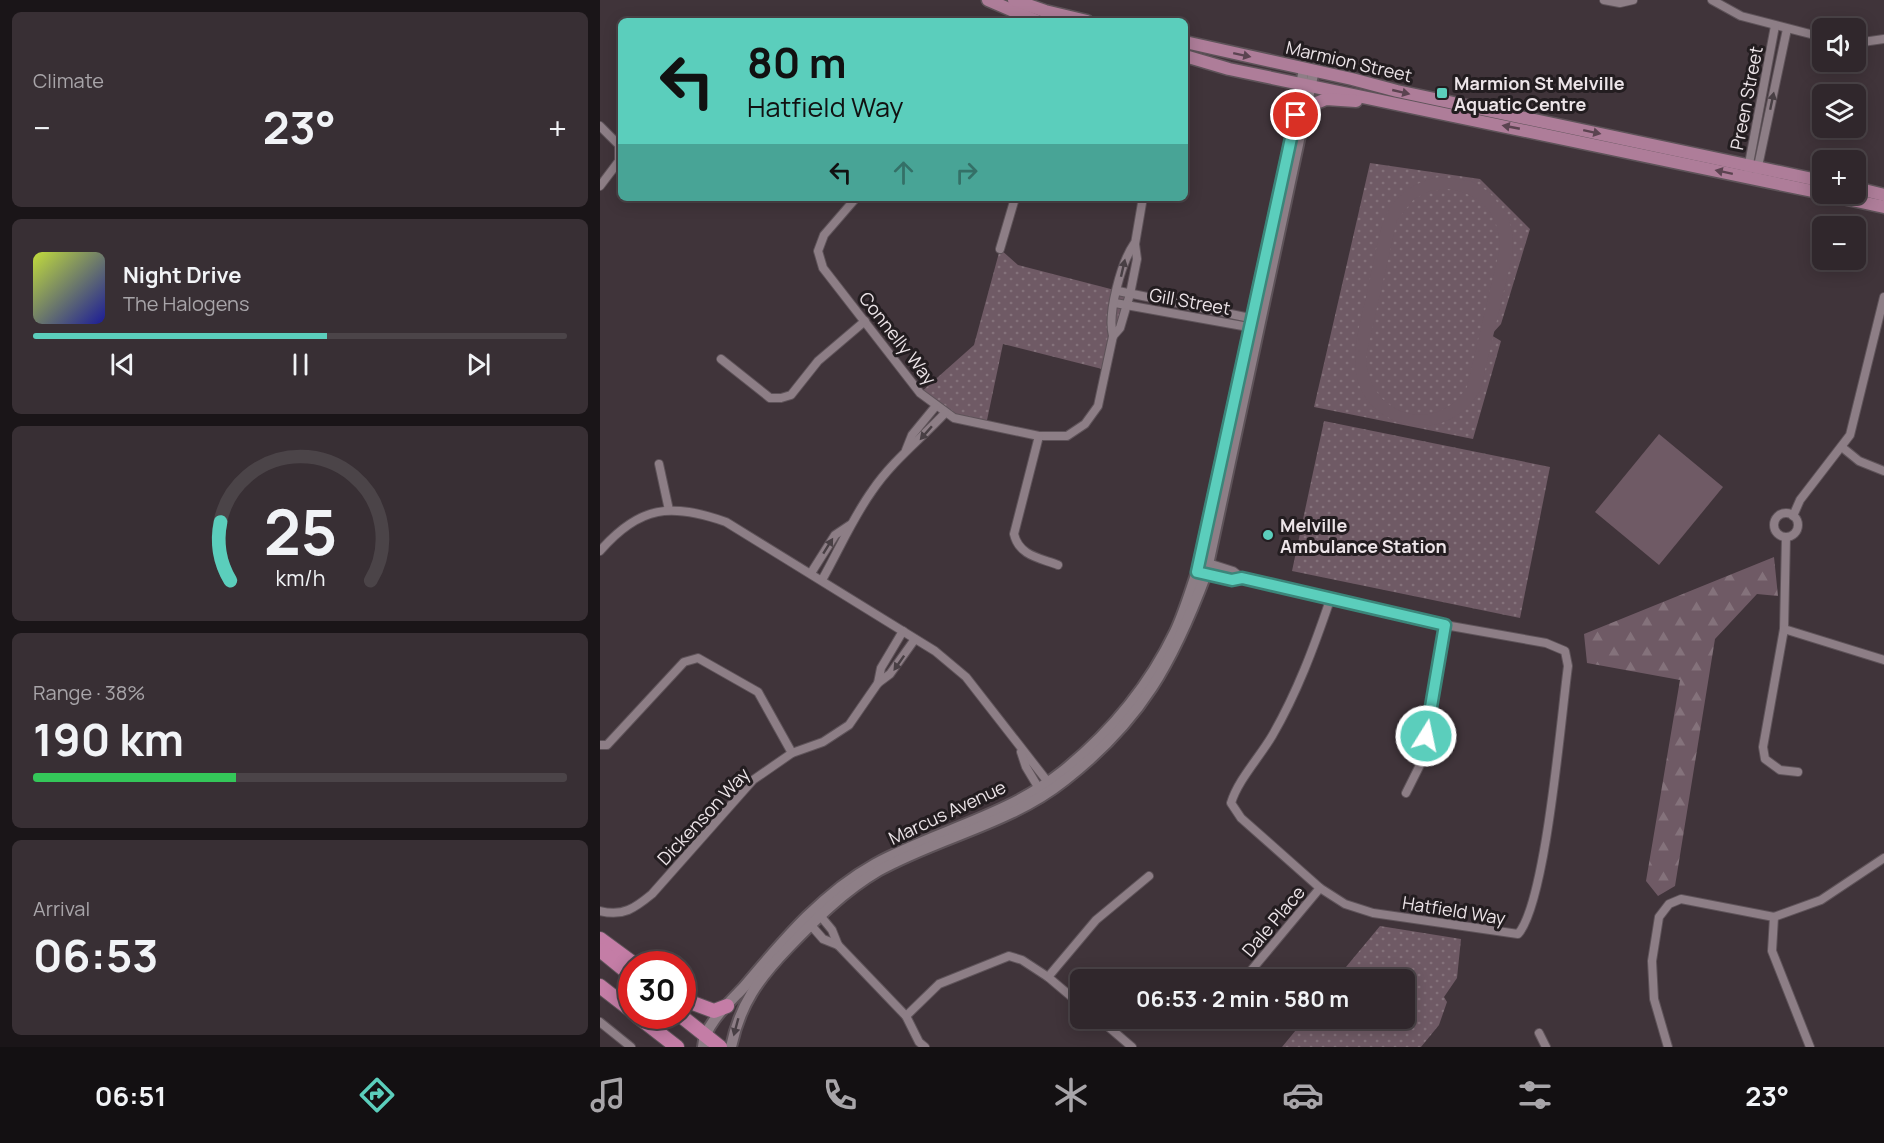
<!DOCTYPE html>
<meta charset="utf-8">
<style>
body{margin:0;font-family:Manrope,sans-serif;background:#382f34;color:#f1f3f6;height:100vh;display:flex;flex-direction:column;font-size:22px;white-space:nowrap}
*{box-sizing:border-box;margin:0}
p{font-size:20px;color:#a8a5a9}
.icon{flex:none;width:33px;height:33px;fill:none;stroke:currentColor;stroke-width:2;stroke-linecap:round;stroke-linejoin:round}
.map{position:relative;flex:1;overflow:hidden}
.panel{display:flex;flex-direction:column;gap:12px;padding:12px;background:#1a1518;width:600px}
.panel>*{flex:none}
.hud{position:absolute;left:18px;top:18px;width:570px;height:183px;border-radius:9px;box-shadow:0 3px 15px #0003,0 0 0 2px #4b4448;background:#5bcebc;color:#111;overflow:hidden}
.fabs{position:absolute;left:1212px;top:18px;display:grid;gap:12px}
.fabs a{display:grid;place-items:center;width:54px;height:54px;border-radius:9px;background:#30272c;box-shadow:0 3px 15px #0003,0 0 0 2px #4b4448;font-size:30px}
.speed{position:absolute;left:18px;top:951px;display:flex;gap:12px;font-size:30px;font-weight:700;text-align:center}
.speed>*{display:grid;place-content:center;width:78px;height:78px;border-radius:50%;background:#30272c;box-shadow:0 3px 15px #0003,0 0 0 2px #4b4448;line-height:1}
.speed .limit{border:9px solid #d22;background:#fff;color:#111}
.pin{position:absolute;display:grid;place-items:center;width:51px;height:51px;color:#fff;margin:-26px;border:3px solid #fff;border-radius:50%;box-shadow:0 2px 6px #0007}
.me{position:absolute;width:66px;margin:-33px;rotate:10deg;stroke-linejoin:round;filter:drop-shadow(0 0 4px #0008)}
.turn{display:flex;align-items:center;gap:21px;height:126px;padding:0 30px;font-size:27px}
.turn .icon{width:78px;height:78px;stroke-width:2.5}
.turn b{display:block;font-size:42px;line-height:51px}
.lanes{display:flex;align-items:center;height:57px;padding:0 30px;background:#0003;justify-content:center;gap:30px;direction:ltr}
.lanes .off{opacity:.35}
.big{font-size:45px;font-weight:700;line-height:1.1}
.panel .tile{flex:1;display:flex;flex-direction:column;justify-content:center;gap:9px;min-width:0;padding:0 21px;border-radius:9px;background:#382f34}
.panel .dial{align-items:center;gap:0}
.dial svg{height:156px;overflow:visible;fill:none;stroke:#4b4448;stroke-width:7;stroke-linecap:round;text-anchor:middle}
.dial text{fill:#f1f3f6;stroke:none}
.song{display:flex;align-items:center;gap:18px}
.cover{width:72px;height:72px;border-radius:9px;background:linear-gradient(135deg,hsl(70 70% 55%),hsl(240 70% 35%))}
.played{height:6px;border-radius:3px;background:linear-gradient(90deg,#5bcebc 55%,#4b4448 55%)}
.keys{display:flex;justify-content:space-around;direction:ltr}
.heat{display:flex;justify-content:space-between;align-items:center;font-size:33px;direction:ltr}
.charge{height:9px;border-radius:4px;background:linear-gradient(90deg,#34c759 38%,#4b4448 0)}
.trip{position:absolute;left:470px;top:969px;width:345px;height:60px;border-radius:9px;background:#30272c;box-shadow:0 3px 15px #0003,0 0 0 2px #4b4448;font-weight:700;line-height:60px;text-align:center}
.menu{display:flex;height:96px;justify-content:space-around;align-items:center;background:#131012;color:#a8a5a9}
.menu .icon{width:42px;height:42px}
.menu .active{color:#5bcebc}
.menu b{font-size:27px;color:#f1f3f6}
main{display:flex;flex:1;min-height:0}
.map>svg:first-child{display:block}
.green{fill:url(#green-dots)}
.forest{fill:url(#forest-firs)}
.pitch{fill:#6f5a65;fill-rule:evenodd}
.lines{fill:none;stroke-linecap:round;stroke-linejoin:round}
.street-casing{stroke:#5e5359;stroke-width:10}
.secondary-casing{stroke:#5e5359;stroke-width:14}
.primary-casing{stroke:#5e5359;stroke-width:15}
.highway-casing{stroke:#5e5359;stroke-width:16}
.street{stroke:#8d7e86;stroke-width:8}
.secondary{stroke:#8d7e86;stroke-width:10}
.primary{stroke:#ae7d99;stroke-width:12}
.highway{stroke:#c47da6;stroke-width:14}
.oneway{fill:#5b4350}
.oneway2{fill:#483f44}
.route-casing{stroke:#3b867a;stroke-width:15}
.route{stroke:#5bcebc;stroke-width:10}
.poi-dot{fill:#5bcebc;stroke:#231d20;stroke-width:2}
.labels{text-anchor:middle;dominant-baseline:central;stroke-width:6;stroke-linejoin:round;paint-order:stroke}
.street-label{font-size:18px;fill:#ece4e8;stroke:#231d20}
.poi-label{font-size:18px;font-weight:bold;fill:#ece4e8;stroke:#231d20;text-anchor:start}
</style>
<main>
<section class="panel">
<div class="tile"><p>Climate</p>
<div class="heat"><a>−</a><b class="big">23°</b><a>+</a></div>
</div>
<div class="tile">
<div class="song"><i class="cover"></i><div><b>Night Drive</b><p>The Halogens</p></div></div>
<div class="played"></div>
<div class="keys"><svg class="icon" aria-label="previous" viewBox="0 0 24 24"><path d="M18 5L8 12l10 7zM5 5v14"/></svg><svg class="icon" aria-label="pause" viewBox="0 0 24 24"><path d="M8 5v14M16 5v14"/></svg><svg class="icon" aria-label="next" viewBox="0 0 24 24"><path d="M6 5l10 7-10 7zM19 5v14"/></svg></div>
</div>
<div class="tile dial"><svg viewBox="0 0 100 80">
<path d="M14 69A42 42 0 1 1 86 69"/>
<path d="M14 69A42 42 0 0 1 9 39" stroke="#5bcebc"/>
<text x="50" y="56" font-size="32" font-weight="700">25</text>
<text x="50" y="72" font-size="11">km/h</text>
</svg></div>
<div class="tile"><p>Range · 38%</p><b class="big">190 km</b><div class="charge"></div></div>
<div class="tile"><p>Arrival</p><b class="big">06:53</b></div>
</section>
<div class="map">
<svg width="1284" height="1047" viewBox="0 0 1284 1047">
<defs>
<pattern id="green-dots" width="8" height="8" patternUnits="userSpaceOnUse" patternTransform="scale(1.5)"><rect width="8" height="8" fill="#6f5a65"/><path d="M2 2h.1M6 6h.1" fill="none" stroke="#84727b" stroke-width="1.8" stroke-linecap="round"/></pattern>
<pattern id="forest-firs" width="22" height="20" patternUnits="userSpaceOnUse" patternTransform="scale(1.5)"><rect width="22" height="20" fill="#6f5a65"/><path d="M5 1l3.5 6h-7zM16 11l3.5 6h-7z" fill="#84727b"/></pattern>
</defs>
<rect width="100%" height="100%" fill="#40343a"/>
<!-- green -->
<g class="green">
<path d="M770 163 880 179 930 229 901 324 891 335 901 341 873 439 714 407Z"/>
<path d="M400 249 418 265 530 294 506 370 403 344 386 425 354 418 320 393 374 345Z"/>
<path d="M724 421 950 467 920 618 692 571Z"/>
<path d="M780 926 861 939 857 978 844 997 847 1002 839 1025 821 1047H682L705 1019 804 1018V980L736 979Z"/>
</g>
<!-- forest -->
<path class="forest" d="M1174 557 1178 596 1157 594 1115 639 1075 886 1058 896 1046 881 1080 680 987 663 984 634Z"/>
<!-- pitch -->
<g class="pitch">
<path d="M840 177 871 181 889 192 908 216 913 236 912 257 880 391C867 412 846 427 819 426 804 425 789 420 777 410 740 378 759 330 768 289 773 265 777 240 785 217 797 194 815 181 840 177ZM848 189C882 193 903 218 899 252L867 387C836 437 766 415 766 356L797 220 814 199 830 191Z"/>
<path d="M1059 434 1123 487 1059 565 995 512Z"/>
</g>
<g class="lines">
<!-- street casing -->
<g class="street-casing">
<g id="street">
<path d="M1004 0 1020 3 1033 0"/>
<path d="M1112 0 1141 16 1222 37"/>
<path d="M1256 43 1284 39"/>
<path d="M0 126 19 145V161L0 186"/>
<path d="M1148 169 1175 26"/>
<path d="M1157 171 1187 29"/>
<path d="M256 198 224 235 218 251 223 268 320 393 354 418 439 436H467L485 424 498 406 513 336 520 328 530 294 537 259 535 244 542 203 540 198"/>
<path d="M400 249 415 198"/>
<path d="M518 291 655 319"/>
<path d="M515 303 654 328"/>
<path d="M513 336C507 314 521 263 534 244"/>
<path d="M121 359 170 398H181L191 395 218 361 265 321"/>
<path d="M439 436 414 534C419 556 440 558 458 565"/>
<path d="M1243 448 1259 461 1284 471"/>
<path d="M306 450 312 435 335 407"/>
<path d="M59 464 69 510"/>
<circle cx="1186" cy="525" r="12"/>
<path d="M1193 516 1200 500 1250 435 1284 297"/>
<path d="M1186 537 1184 629 1163 747 1165 759 1180 770 1198 772"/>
<path d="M0 551C40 505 71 503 126 522L335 651 366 677 451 786"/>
<path d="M605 562 633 571 642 578 845 625 946 643 965 651 968 666C961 717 946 903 918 934L773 913 745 904 720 888 641 818 631 803C638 780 659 758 672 736 697 693 714 647 730 600"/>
<path d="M211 573 235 535 250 525"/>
<path d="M603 573 632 580 642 578"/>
<path d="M222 580C239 550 252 519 272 491 292 461 321 439 345 413"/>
<path d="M1184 629 1284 660"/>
<path d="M278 683 281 668 303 631"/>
<path d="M0 745H7L84 662 98 658 158 692 192 753"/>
<path d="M421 752 426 767 441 792"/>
<path d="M806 793 823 759 845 625"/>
<path d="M0 911C23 917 35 908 52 894L153 780 192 753 223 742 249 725 278 683 290 674 315 639"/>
<path d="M218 913 232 930 238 945 306 1016 319 1042 325 1047"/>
<path d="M1174 917 1172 951 1210 1047"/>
<path d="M209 923 223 939 238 945"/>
<path d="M649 973 720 888"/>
<path d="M448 977 496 920 549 876"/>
<path d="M306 1016 339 984 409 956 422 960 448 977 480 1004"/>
<path d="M498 1018 532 1047"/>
<path d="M0 1022 31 1047"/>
<path d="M939 1033 946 1047"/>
<path d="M1068 1047 1054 999 1052 961 1059 917 1069 904 1081 899 1174 917 1221 900 1284 858"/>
</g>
</g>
<!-- secondary casing -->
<g class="secondary-casing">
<g id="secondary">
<path d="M103 1047C104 1025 129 1003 143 988 182 942 221 894 275 864 336 831 407 816 462 772 509 734 549 686 575 632 584 613 590 592 597 572L696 115 704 68"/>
<path d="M131 1047C140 1004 159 978 189 947 216 919 244 891 278 871 339 837 410 824 465 780 541 721 573 662 606 574L714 70"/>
</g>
</g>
<!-- primary casing -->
<g class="primary-casing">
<g id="primary">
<path d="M388 0 437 21"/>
<path d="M414 0 445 11 487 21"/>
<path d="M585 42 752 79 797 91 1222 181"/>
<path d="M585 56 629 69 1222 193"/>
<path d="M707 107 726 99 756 101"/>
<path d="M1256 188 1284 195"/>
<path d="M1224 194 1284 207"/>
</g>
</g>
<!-- highway casing -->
<g class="highway-casing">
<g id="highway">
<path d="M0 939 34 964"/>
<path d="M0 950 32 976"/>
<path d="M0 986 32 1011"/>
<path d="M82 999 114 1011 127 1006"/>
<path d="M37 1016 77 1047"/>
<path d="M81 1016 120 1047"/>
</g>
</g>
<!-- street -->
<use href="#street" class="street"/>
<!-- secondary -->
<use href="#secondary" class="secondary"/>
<!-- primary -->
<use href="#primary" class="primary"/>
<!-- highway -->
<use href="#highway" class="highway"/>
</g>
<!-- one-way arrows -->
<defs><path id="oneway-solid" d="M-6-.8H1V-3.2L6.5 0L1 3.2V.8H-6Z" transform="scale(1.5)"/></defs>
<g class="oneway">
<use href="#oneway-solid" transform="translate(642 55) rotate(12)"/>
<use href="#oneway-solid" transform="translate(801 92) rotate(13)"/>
<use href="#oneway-solid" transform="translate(911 127) rotate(-169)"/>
<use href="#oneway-solid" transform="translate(992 132) rotate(12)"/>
<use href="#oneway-solid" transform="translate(1124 172) rotate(-168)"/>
</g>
<g class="oneway2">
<use href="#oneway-solid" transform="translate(1172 101) rotate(-78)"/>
<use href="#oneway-solid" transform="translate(523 268) rotate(-77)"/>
<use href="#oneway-solid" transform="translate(326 433) rotate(131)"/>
<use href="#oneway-solid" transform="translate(228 546) rotate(-58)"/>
<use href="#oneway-solid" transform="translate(299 663) rotate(125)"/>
<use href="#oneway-solid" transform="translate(136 1027) rotate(105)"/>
</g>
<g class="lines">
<!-- route casing -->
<g class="route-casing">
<path id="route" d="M696 115 597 572 632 580 642 578 845 625 826 736"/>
</g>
<!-- route -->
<use href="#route" class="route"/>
</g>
<!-- markers -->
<g class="poi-dot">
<rect x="836" y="87" width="12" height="12" rx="3"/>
<circle cx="668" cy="535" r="6"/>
</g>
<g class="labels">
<!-- street labels -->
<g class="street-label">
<text transform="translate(749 61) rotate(13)">Marmion Street</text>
<text transform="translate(1146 98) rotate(-79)">Preen Street</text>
<text transform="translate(590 301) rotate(10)">Gill Street</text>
<text transform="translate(298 338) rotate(52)">Connelly Way</text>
<text transform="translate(347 812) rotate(-25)">Marcus Avenue</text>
<text transform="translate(103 816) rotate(-47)">Dickenson Way</text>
<text transform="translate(854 910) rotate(9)">Hatfield Way</text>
<text transform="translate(673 921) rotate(-50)">Dale Place</text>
</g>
<!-- poi labels -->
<g class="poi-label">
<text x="854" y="83">Marmion St Melville<tspan x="854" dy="21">Aquatic Centre</tspan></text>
<text x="680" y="525">Melville<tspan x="680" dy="21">Ambulance Station</tspan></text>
</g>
</g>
</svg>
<div class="fabs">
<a><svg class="icon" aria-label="sound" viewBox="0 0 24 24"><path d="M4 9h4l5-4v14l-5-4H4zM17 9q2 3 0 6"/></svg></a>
<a><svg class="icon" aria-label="layers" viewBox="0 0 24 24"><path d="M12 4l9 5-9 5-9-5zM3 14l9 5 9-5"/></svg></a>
<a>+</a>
<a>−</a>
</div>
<div class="speed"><div class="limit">30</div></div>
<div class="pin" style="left:696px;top:115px;background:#d93025"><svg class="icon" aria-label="arrive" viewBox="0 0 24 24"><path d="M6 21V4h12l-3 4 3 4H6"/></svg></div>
<svg class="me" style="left:826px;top:736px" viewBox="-20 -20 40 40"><circle r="17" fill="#5bcebc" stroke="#fff" stroke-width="3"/><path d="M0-11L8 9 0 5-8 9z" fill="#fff"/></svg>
<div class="trip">06:53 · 2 min · 580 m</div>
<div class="hud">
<div class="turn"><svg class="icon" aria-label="left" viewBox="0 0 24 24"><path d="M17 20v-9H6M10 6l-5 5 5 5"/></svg><div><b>80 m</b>Hatfield Way</div></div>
<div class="lanes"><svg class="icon" aria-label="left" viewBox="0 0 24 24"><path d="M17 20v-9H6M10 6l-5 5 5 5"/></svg><svg class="icon off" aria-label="ahead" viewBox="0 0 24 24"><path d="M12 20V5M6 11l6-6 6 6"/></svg><svg class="icon off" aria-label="right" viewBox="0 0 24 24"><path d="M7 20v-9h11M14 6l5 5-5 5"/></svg></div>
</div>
</div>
</main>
<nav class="menu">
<b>06:51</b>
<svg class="icon active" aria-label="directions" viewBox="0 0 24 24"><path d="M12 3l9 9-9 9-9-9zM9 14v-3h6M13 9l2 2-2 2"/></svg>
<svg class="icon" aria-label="music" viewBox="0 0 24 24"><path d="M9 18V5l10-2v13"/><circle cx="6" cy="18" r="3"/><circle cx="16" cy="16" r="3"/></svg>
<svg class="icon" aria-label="phone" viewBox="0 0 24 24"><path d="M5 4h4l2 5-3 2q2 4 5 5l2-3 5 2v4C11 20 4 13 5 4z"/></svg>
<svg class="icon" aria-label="climate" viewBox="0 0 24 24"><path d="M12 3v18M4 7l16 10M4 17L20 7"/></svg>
<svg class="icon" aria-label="car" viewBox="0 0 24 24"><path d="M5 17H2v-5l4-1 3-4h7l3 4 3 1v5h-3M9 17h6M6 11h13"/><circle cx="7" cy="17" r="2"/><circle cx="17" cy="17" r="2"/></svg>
<svg class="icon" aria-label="filters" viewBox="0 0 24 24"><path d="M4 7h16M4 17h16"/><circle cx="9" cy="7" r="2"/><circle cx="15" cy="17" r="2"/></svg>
<b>23°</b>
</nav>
